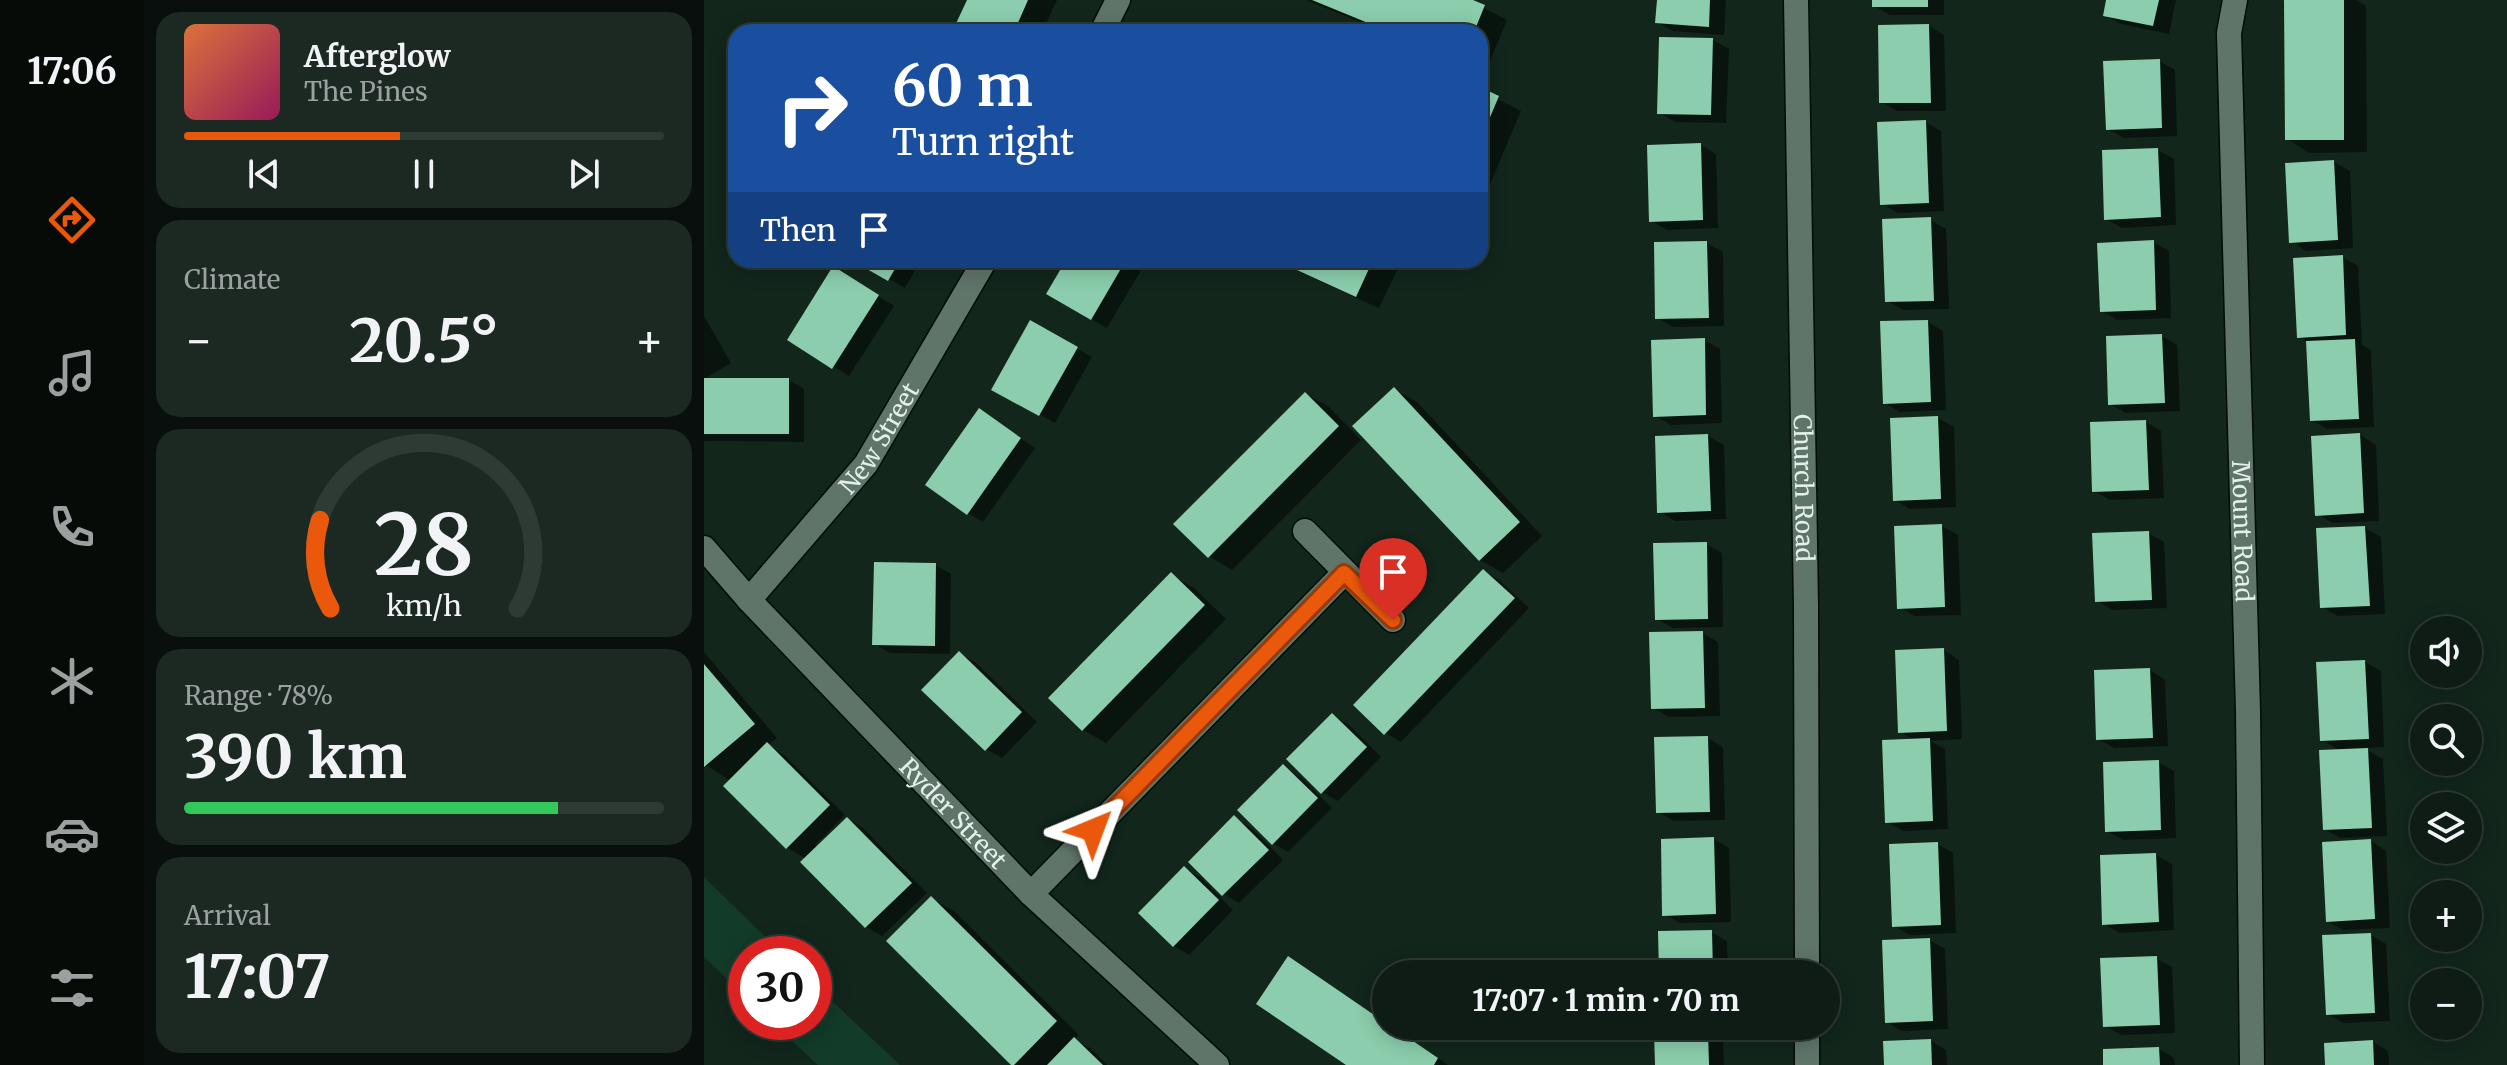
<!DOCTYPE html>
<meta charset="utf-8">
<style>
body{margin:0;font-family:Merriweather,serif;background:#1c2922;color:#f1f3f6;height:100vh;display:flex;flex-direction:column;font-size:30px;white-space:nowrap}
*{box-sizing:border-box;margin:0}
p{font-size:26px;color:#9ba1a0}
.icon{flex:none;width:44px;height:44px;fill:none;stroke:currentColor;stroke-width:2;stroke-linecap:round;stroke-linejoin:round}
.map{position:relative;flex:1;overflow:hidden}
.drawer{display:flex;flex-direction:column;gap:12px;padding:12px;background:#080f0c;width:560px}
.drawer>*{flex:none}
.top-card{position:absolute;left:24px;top:24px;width:760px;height:244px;border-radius:24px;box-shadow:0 4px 20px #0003,0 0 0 2px #2e3a34;background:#1a4fa0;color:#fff;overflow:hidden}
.fabs{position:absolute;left:1706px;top:616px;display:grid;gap:16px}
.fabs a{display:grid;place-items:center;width:72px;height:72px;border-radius:50%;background:#0e1c15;box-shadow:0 4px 20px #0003,0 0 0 2px #2e3a34;font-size:40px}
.speed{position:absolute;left:24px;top:936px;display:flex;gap:16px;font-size:40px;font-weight:700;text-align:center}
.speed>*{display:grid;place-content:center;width:104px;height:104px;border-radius:50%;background:#0e1c15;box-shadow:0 4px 20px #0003,0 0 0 2px #2e3a34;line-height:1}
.speed .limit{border:12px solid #d22;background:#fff;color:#111}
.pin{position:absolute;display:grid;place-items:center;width:68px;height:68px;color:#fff;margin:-82px -34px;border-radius:50% 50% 50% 0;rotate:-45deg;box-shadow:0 0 8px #0007}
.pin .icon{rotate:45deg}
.me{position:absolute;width:88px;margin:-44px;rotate:44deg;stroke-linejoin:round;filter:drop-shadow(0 0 6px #0008)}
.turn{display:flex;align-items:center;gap:28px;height:168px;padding:0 32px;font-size:36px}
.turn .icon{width:104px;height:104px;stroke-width:2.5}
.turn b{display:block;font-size:56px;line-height:68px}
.then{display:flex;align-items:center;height:76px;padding:0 32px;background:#0003;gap:16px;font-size:30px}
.big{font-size:60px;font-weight:700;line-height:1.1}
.drawer .tile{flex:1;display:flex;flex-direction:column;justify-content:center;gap:12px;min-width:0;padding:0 28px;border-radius:24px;background:#1c2922}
.drawer .dial{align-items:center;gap:0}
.dial svg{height:208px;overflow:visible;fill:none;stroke:#2e3a34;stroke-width:7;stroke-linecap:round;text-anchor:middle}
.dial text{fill:#f1f3f6;stroke:none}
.song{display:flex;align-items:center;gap:24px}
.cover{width:96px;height:96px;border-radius:12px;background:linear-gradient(135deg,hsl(20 70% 55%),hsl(330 70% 35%))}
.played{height:8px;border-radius:4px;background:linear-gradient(90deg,#ea580c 45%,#2e3a34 45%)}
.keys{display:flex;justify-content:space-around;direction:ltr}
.heat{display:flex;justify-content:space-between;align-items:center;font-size:44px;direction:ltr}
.charge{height:12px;border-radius:6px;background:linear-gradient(90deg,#34c759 78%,#2e3a34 0)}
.trip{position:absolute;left:668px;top:960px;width:468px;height:80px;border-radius:40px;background:#0e1c15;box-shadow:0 4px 20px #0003,0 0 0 2px #2e3a34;font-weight:700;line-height:80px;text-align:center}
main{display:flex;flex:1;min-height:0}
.tab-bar{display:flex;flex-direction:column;width:144px;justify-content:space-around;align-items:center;background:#060b08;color:#9ba1a0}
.tab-bar .icon{width:56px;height:56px}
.tab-bar .active{color:#ea580c}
.tab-bar b{font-size:36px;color:#f1f3f6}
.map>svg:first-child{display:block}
.green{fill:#123b29}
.shadow{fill:#0007}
.building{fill:#8bcdac}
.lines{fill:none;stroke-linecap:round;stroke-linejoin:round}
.minor-casing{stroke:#000e07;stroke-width:27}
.minor{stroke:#5f756a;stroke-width:24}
.route-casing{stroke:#983908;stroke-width:20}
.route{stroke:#ea580c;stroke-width:14}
.labels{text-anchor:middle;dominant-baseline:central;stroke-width:8;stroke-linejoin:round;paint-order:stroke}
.street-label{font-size:24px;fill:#e4f1ea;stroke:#091c13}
</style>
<main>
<nav class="tab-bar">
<b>17:06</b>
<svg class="icon active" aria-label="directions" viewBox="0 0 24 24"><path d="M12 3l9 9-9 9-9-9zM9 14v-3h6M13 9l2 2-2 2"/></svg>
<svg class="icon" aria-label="music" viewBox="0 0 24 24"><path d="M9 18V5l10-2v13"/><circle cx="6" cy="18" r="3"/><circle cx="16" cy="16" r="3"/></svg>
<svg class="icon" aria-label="phone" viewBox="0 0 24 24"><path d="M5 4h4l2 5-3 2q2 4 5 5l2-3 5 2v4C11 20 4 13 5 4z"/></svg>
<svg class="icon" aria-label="climate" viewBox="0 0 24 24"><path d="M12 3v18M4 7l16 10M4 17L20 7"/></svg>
<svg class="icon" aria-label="car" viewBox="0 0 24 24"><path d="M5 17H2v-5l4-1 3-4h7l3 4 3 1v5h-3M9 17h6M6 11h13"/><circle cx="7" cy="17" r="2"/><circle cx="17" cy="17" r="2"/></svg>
<svg class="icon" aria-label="filters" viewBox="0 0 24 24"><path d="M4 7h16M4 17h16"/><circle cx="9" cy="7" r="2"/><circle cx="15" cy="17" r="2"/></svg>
</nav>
<section class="drawer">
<div class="tile">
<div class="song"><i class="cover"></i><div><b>Afterglow</b><p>The Pines</p></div></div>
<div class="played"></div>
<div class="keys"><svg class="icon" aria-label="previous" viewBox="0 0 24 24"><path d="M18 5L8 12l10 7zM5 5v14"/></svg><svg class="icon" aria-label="pause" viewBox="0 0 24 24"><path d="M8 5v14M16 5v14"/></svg><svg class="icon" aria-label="next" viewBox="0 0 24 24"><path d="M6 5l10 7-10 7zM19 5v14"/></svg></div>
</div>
<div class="tile"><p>Climate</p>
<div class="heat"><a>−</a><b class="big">20.5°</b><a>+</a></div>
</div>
<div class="tile dial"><svg viewBox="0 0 100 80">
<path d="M14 69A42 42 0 1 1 86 69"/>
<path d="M14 69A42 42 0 0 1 10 35" stroke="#ea580c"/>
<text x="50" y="56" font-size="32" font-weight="700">28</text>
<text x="50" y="72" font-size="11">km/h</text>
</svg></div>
<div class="tile"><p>Range · 78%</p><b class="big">390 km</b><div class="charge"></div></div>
<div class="tile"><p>Arrival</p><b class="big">17:07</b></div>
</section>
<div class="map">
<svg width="1803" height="1065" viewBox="0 0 1803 1065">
<rect width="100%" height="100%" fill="#12261c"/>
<!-- green -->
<g class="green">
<path d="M0 877 79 954H42V997L0 957Z"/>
<path d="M110 984 115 989 196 1065H114L68 1022H110Z"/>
</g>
<!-- shadow -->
<g class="shadow">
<path d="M265 0H353L338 32H251Z"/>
<path d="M602 0H764L803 20 781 73 776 71V32H681Z"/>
<path d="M955 0H1022L1020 35 969 31 953 22Z"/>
<path d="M1170 0H1240V15H1186L1170 6Z"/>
<path d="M1404 0H1472L1465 34 1417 24 1401 15Z"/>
<path d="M1582 0H1652L1662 6 1663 152 1606 153 1583 139Z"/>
<path d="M1225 26 1240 35 1242 111H1193L1177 102Z"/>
<path d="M1009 40 1025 49 1022 123 971 122 956 113Z"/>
<path d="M1455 61 1471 70 1473 136 1420 138 1404 129Z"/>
<path d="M776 90 817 111 776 208Z"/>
<path d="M1222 122 1237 131 1240 211 1194 213 1178 204Z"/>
<path d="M997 145 1012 154 1014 228 963 230 947 221Z"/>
<path d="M1454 150 1470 159 1472 225 1418 228 1402 219Z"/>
<path d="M1630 162 1646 171 1649 248 1602 251 1587 241Z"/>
<path d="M1226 220 1242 229 1245 309 1199 310 1183 301Z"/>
<path d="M1449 242 1465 251 1467 318 1413 320 1398 311Z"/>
<path d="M1003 243 1019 252 1020 326 969 327 953 318Z"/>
<path d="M1638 257 1654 266 1658 345 1667 350 1670 427 1623 429 1608 420 1604 342 1595 336Z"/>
<path d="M151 260H217L201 288Z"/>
<path d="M364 260H443L403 328 344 294Z"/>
<path d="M569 260H689L696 264 675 308Z"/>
<path d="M145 278 190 306 145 376 86 339Z"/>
<path d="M0 316 27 363 0 379Z"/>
<path d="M1224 322 1239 331 1242 410 1196 412 1181 403Z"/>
<path d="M327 323 388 357 351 423 290 389Z"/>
<path d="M1458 336 1473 345 1476 411 1422 413 1406 404Z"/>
<path d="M1000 340 1016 349 1018 423 967 425 951 416Z"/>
<path d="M0 380H85L100 389V442L0 441Z"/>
<path d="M690 389 713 402 838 536 799 573 776 560Z"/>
<path d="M602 394 625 407 657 440 528 570 505 556Z"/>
<path d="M1234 418 1250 427 1252 507 1206 509 1191 500Z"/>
<path d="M291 420 331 448 279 522 264 513Z"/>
<path d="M1442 422 1457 431 1460 498 1406 500 1390 491Z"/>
<path d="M1656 435 1672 445 1675 521 1629 523 1613 514Z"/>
<path d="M1004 436 1020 445 1022 519 971 521 955 511Z"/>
<path d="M1238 526 1254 535 1257 615 1211 616 1195 607Z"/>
<path d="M1661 528 1677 537 1681 614 1634 616 1618 607Z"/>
<path d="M1444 533 1460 542 1463 608 1409 610 1393 601Z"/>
<path d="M1002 544 1018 553 1019 627 969 628 953 619Z"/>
<path d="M231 565 247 574 246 654 186 653 170 644Z"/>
<path d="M780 571 795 580 825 608 697 742 682 733Z"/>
<path d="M467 575 490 588 522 619 402 743 379 730 347 698Z"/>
<path d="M998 633 1014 642 1016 716 965 717 949 708Z"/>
<path d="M1240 650 1255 660 1258 739 1226 741 1241 749 1244 829 1199 831 1183 822 1211 741 1196 732Z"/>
<path d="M0 652 73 738 64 745 79 754 141 815 111 845 114 848 144 819 159 828 223 893 178 936 162 927 99 862 102 859 84 848 22 786 27 781 0 764Z"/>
<path d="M255 653 271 662 333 722 298 758 282 749Z"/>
<path d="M1661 662 1677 671 1680 747 1659 748 1679 759 1683 836 1636 838 1621 829 1637 751 1618 740Z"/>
<path d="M1446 670 1461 680 1464 746 1410 748 1394 739Z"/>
<path d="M629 715 644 724 677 757 634 801 618 792Z"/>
<path d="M1003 738 1019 747 1021 820 970 821 954 812Z"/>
<path d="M1454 762 1470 771 1472 838 1419 840 1403 831Z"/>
<path d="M579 766 595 776 628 808 584 852 569 843Z"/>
<path d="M530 818 546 827 579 860 535 903 520 894 487 862Z"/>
<path d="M1010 839 1025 848 1027 922 976 923 960 914Z"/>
<path d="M1667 841 1682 851 1686 928 1639 930 1623 921Z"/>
<path d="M1233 844 1249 853 1252 933 1206 935 1190 926Z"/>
<path d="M1452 855 1468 864 1470 930 1416 933 1400 924Z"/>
<path d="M480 868 496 877 529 910 485 955 470 946Z"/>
<path d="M227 898 250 911 375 1035 370 1040 386 1048 403 1065H310Z"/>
<path d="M1007 932 1023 941 1024 974H957Z"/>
<path d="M1667 935 1682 944 1686 1021 1639 1023 1623 1014Z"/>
<path d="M1225 940 1241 949 1244 1029 1198 1031 1183 1022Z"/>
<path d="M1452 958 1468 967 1471 1033 1417 1035 1401 1026Z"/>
<path d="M585 959 682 1022V1026H687L744 1065H645Z"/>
<path d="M1004 1033 1019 1042 1020 1065H953Z"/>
<path d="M1227 1041 1242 1050 1243 1065H1182Z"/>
<path d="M1669 1042 1684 1051 1685 1065H1623Z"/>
<path d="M1455 1049 1470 1058 1471 1065H1401Z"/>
</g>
<!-- building -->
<g class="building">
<path d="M263 0H324L310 32H248Z"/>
<path d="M608 0H769L781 5 770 32H686Z"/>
<path d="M953 0H1006L1005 27 951 23Z"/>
<rect x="1168" y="0" width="56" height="7"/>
<path d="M1402 0H1455L1449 26 1399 16Z"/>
<path d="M1580 0H1640V140H1581Z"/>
<path d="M1225 24 1227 103H1175L1174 25Z"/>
<path d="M955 37 1009 38 1007 115 953 114Z"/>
<path d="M1456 59 1458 128 1402 130 1399 61Z"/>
<path d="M776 87 795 96 776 141Z"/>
<path d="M1222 120 1225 203 1176 205 1173 122Z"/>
<path d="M997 143 999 220 945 222 943 145Z"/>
<path d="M1454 148 1457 217 1400 220 1398 150Z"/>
<path d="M1630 160 1634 240 1585 243 1581 163Z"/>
<path d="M1227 217 1230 301 1181 302 1178 219Z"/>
<path d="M1450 240 1452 310 1396 312 1393 243Z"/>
<path d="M1003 241 1005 318 951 319 950 242Z"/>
<path d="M1639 255 1642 335 1593 338 1589 258Z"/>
<path d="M147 260H196L184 281Z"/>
<path d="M362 260H422L387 320 342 294Z"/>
<path d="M571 260H669L652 297Z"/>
<path d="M129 266 175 295 128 369 83 340Z"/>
<path d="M326 320 374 347 335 416 287 390Z"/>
<path d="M1224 320 1227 402 1179 404 1176 321Z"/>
<path d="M1458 334 1461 403 1404 405 1402 336Z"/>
<path d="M1001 338 1002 415 949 417 947 340Z"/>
<path d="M1651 339 1655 419 1606 421 1602 341Z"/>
<rect x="0" y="378" width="85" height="56"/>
<path d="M690 387 816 522 775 561 648 426Z"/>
<path d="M601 392 635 426 504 558 469 524Z"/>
<path d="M275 408 317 438 263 515 221 485Z"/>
<path d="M1234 416 1237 499 1189 501 1186 418Z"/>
<path d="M1442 420 1445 490 1388 492 1386 422Z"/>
<path d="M1656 433 1660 513 1611 516 1607 436Z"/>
<path d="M1004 434 1007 511 953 513 951 436Z"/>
<path d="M1238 524 1241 607 1193 609 1190 526Z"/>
<path d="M1661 526 1666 606 1616 608 1612 528Z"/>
<path d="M1445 531 1448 600 1391 602 1388 533Z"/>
<path d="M1003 542 1004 619 951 620 949 543Z"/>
<path d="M170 562 232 563 231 646 168 645Z"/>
<path d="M779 569 811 598 680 735 649 705Z"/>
<path d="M467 572 501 605 378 731 344 698Z"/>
<path d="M999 631 1001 708 947 709 945 632Z"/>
<path d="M1240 648 1243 731 1194 733 1191 650Z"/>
<path d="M255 651 318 712 281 751 217 690Z"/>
<path d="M1661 660 1665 739 1616 741 1612 662Z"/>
<path d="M0 664 51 724 0 767Z"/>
<path d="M1446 668 1449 738 1392 740 1390 670Z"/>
<path d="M628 713 663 747 617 794 582 759Z"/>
<path d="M1004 736 1006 812 952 813 950 737Z"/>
<path d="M1226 738 1229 821 1181 823 1178 740Z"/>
<path d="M63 742 126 805 82 849 19 786Z"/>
<path d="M1664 748 1668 828 1619 830 1615 750Z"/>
<path d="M1455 760 1457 830 1401 832 1399 762Z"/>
<path d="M579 764 614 798 568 845 533 810Z"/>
<path d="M530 815 565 850 518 896 484 862Z"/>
<path d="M143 817 208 883 161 928 96 862Z"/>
<path d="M1010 837 1012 914 958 916 957 839Z"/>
<path d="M1667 839 1671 919 1622 922 1618 842Z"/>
<path d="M1234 842 1237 925 1188 927 1185 844Z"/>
<path d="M1452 853 1455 922 1398 925 1396 855Z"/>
<path d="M480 866 515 900 469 947 434 913Z"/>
<path d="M227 896 353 1021 310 1065H307L182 941Z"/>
<path d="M1008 930 1009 974H955L954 931Z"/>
<path d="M1667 933 1671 1013 1622 1015 1618 935Z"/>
<path d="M1226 938 1229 1021 1181 1023 1178 940Z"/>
<path d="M584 956 682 1023V1026H687L734 1058 730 1065H642L552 1004Z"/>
<path d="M1453 956 1456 1025 1399 1027 1396 958Z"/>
<path d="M1004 1031 1005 1065H951L950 1032Z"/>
<path d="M370 1037 399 1065H343Z"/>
<path d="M1227 1039 1228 1065H1180L1179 1041Z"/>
<path d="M1669 1040 1670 1065H1621L1620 1043Z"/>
<path d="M1455 1047 1456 1065H1399V1049Z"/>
</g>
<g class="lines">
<!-- minor casing -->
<g class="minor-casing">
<g id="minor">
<path id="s1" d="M1092 0 1102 606 1103 974"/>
<path id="s2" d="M1531 0 1525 33 1544 711 1548 1065"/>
<path d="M398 32 414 0"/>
<path d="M601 531 689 620"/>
<path id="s3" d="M0 548 45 600 327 894 513 1065"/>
<path id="s4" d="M45 600 162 464 281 260"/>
<path d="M327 894 640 573"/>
<path d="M1103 1026V1065"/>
</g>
</g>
<!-- minor -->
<use href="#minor" class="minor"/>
</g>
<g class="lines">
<!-- route casing -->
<g class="route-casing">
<path id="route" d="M389 830 640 573 689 620"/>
</g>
<!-- route -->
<use href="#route" class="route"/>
</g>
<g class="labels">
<!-- street labels -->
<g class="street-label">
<text stroke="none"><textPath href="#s4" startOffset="208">New Street</textPath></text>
<text stroke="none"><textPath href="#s1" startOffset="488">Church Road</textPath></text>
<text stroke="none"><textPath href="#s2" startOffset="532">Mount Road</textPath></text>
<text stroke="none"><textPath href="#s3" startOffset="364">Ryder Street</textPath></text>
</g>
</g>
</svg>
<div class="fabs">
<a><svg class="icon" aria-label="sound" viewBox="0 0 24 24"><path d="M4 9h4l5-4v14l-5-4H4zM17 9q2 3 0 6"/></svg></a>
<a><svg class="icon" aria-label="search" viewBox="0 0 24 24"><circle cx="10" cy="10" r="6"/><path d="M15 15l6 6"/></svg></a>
<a><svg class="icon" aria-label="layers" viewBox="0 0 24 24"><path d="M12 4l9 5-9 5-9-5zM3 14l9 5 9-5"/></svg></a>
<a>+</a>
<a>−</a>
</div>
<div class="speed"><div class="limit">30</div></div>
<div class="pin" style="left:689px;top:620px;background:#d93025"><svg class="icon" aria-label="arrive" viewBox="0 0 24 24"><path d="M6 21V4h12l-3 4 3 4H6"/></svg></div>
<svg class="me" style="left:389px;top:830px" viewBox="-20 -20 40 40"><path d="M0-17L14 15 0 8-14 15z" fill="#ea580c" stroke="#fff" stroke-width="4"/></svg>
<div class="trip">17:07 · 1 min · 70 m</div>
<div class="top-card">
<div class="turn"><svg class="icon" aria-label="right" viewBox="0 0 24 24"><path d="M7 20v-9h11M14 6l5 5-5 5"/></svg><div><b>60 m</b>Turn right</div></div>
<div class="then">Then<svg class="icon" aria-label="arrive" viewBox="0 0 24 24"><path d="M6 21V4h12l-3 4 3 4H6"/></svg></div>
</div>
</div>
</main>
